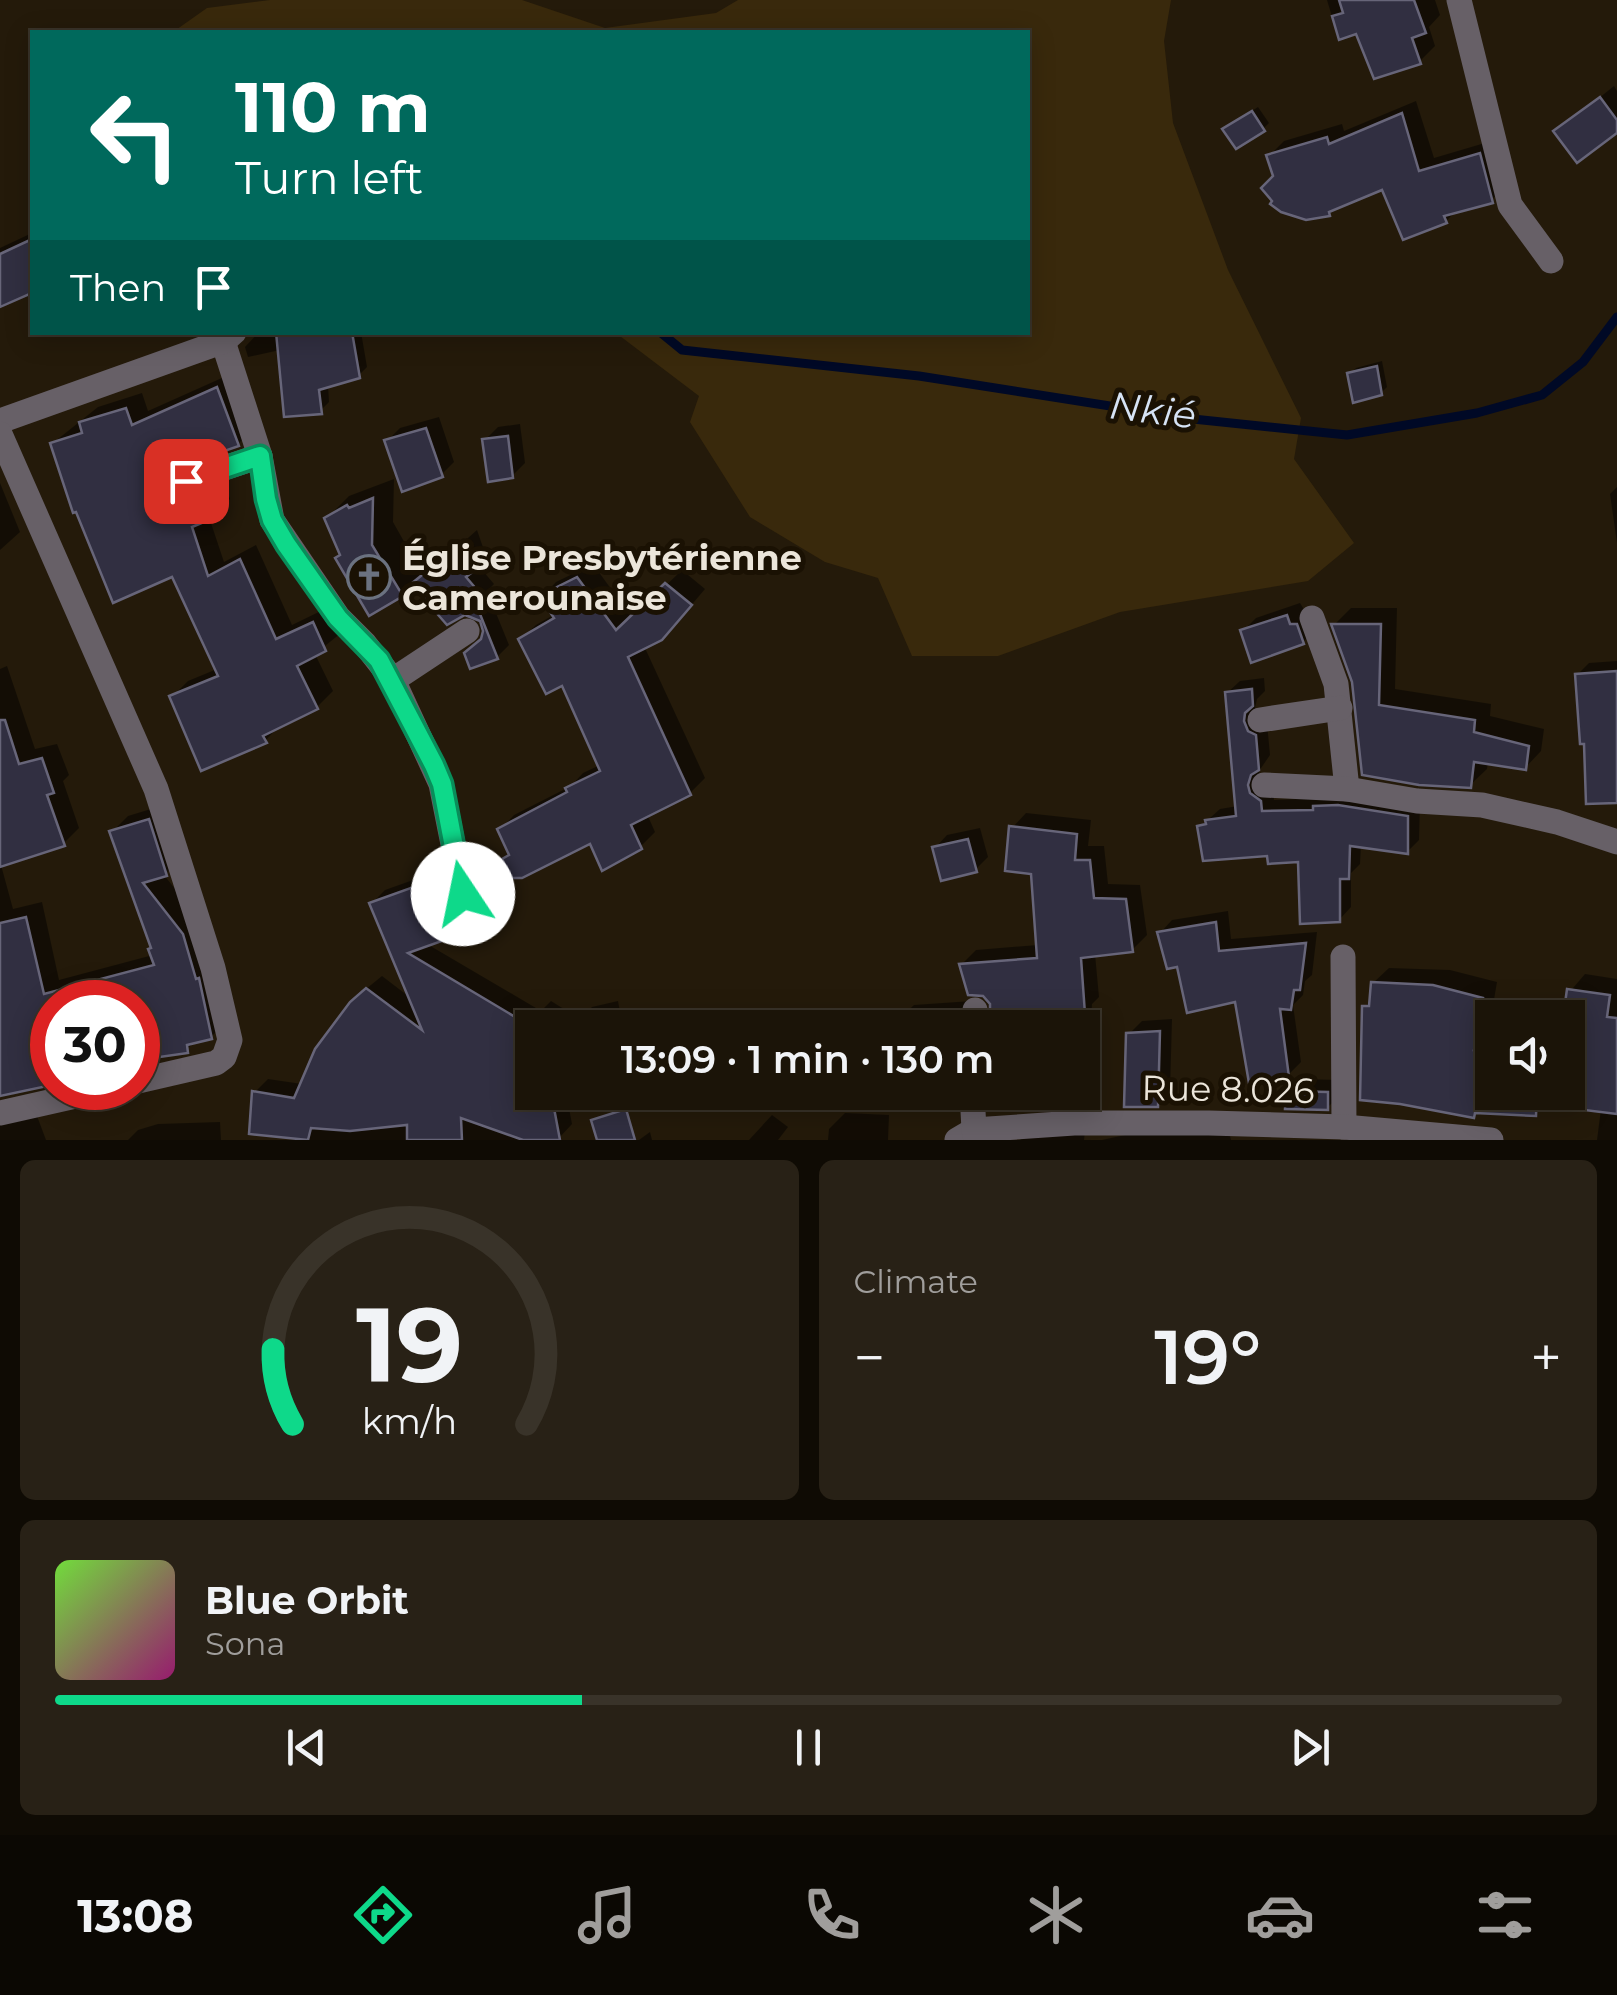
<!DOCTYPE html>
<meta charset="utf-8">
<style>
body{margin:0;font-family:Montserrat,sans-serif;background:#282116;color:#f1f3f6;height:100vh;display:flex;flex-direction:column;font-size:38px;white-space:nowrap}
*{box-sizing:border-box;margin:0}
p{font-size:32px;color:#a09e9c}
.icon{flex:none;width:55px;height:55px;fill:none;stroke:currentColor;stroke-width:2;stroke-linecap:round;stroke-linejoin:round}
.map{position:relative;height:1140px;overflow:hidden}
.side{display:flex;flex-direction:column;gap:20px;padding:20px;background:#0f0b04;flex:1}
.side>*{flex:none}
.banner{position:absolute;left:30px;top:30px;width:1000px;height:305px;border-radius:0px;box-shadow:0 5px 25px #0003,0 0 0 2px #393329;background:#00695c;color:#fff;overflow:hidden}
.tools{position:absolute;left:1475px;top:1000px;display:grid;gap:20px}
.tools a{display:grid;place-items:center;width:110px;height:110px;border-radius:0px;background:#1b1408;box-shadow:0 5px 25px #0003,0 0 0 2px #393329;font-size:50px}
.speed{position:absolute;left:30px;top:980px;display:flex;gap:20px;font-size:50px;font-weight:700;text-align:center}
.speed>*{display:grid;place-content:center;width:130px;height:130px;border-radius:50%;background:#1b1408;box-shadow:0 5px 25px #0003,0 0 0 2px #393329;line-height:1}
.speed .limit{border:15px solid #d22;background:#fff;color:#111}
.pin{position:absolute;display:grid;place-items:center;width:85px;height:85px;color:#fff;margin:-42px;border-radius:20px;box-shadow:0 5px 15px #0006}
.me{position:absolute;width:110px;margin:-55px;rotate:349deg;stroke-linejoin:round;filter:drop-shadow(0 0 8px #0008)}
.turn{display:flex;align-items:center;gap:35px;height:210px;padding:0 40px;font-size:45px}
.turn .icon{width:130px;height:130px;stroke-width:2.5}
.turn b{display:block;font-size:70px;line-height:85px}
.then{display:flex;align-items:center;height:95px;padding:0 40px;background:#0003;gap:20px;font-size:38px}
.big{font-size:75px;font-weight:600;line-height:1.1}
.side .tile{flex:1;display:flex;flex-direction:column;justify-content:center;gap:15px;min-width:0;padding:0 35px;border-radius:15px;background:#282116}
.side .dial{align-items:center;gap:0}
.dial svg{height:260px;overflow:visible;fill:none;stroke:#393329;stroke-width:7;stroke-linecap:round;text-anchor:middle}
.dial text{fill:#f1f3f6;stroke:none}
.song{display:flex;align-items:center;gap:30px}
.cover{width:120px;height:120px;border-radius:15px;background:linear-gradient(135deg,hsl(100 70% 55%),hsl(320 70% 35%))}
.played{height:10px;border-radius:5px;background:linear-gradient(90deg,#0ed98a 35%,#393329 35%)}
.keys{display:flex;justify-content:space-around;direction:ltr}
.heat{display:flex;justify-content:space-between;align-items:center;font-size:55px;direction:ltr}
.side .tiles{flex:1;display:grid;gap:20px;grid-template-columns:1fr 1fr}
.tile:last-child{grid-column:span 2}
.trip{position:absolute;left:515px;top:1010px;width:585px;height:100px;border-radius:0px;background:#1b1408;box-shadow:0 5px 25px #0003,0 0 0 2px #393329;font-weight:600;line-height:100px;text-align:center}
.menu{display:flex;height:160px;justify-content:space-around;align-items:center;background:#0b0803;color:#a09e9c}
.menu .icon{width:70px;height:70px}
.menu .active{color:#0ed98a}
.menu b{font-size:45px;color:#f1f3f6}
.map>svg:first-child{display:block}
.green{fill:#39290c}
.shadow{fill:#0007}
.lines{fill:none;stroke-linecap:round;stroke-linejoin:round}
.stream{stroke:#000926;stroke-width:9}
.building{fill:#312f41;stroke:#676579;stroke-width:2.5}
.minor{stroke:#676067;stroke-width:25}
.route-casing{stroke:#098d5a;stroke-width:25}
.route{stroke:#0ed98a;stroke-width:18}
.labels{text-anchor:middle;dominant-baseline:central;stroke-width:10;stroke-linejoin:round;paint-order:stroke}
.poi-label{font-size:35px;font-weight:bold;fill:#ebe5da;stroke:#1a1103;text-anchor:start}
.street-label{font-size:35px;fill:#ebe5da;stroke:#1a1103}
.water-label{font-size:38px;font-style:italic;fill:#d6e3f5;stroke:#1a1103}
</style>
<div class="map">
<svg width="1617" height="1140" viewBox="0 0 1617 1140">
<rect width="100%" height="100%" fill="#241a0a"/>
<!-- green -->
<path class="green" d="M270 0H522L605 28 716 13 738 0H1171L1164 41 1173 123 1228 270 1301 418 1294 459 1354 543 1308 581 1120 612 998 656H912L878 578 825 562 750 517 690 422 699 396 616 333 1028 332V32H173L207 8Z"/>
<!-- shadow -->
<g class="shadow">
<path d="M1327 0H1435L1440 15 1429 27 1435 46 1419 62 1357 31 1338 37Z"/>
<path d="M1614 86 1617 91V130L1557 132Z"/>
<path d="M1416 101 1434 158 1495 140 1506 186 1491 200 1457 210 1446 221 1384 187 1336 207 1329 214 1276 176 1269 156 1284 141 1342 124 1344 131Z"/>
<path d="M1258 107 1269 123 1263 129H1225Z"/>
<path d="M32 233V291L0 304V248Z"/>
<path d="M259 332H361L367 367 358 376 328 385 329 402 320 411 280 350 248 357 245 347Z"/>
<path d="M1382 361 1387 387 1381 393 1350 374 1356 368Z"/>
<path d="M233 373 254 428 238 444 186 461V471L222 477 230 499 209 517 224 562 256 545 292 625 329 607 341 633 315 654 333 691 317 707 281 724 265 741 172 697 188 681 217 669 174 574 53 443 98 407 142 393 148 411Z"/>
<path d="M439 417 454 462 441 475 387 441 400 428Z"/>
<path d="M520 424 525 463 512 476 485 440 498 427Z"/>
<path d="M394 479 393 522 424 577 477 530 486 556 477 564 494 584 487 591 509 645 497 657 482 619 413 583 402 594 343 554 327 518 349 496Z"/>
<path d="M0 483 20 532 0 550Z"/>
<path d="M1617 487V543L1610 494Z"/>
<path d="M593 564 632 618 682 570 705 589 677 622 645 648 705 778 690 793 647 814 655 832 640 847 591 841 505 859 511 853 500 830 514 815 571 786 583 773 600 765 563 683 521 639 536 625 555 614 542 597 556 582Z"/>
<path d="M1300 603 1316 629 1303 642 1243 631 1256 618Z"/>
<path d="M1351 608H1397L1395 689 1491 704 1490 716 1544 729 1541 751 1525 768 1488 762 1487 769 1470 785 1419 782 1355 681 1334 625Z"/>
<path d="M1617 661V801L1587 741 1577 675 1589 663Z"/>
<path d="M7 666 35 749 57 744 69 775 63 781 79 828 63 844 1 865 13 909 42 902 59 980 153 955V947L112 832 128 816 164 805 181 858 164 875 198 918 227 1021 211 1037 197 1040 186 1050 138 1058V1002H52V1062L0 1074V669Z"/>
<path d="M1264 678 1265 691 1257 699 1255 708 1260 719 1267 723 1270 755 1259 771 1262 781 1273 788 1274 800 1323 798 1420 804 1419 840 1407 852 1361 845 1360 864 1351 873V907L1339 920 1300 859 1269 854 1200 827 1220 809 1238 806 1227 693 1240 681Z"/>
<path d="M1026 813 1091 820 1088 846H1104L1108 884 1140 885 1147 935 1132 950 1095 954 1099 997 1092 1004 1090 1039 1082 1046V1028H993L992 1003 962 964 976 950 1038 945 1033 872 1012 828Z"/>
<path d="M980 828 988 857 975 870 935 848 947 835Z"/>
<path d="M447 868 466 921 452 935 427 944 541 1011 551 1001 575 1016 568 1028H532V1092H566L572 1124 559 1138 551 1140H300L252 1132 255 1092 268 1079 302 1084 366 989 382 976 412 999 372 903 385 890Z"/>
<path d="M1228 911 1231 939 1317 932 1312 975 1305 981 1303 995 1293 1005 1301 1062 1288 1075 1237 999 1179 964 1160 933 1172 920Z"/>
<path d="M1389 968 1450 970 1497 982 1488 1035 1492 1036V1092H1568V1018H1554L1555 1009 1585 974 1617 979V1140H1597L1601 1109 1546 1103 1535 1114 1478 1111 1473 1115 1364 1007 1372 1000 1373 983Z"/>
<path d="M618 1001 623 1028H590L586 1013 592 1007Z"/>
<path d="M972 1001 983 1028H900L899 1019 914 1005Z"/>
<path d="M859 1017V1028H806L812 1021Z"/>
<path d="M1172 1019 1170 1091 1157 1104 1129 1034 1142 1021Z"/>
<path d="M1301 1079 1339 1080 1340 1095 1327 1108 1288 1092Z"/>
<path d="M34 1108 46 1140H0V1110Z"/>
<path d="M845 1113 889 1115 888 1140H828L829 1129Z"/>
<path d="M772 1115 788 1127 778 1140H749Z"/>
<path d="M220 1122 221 1140H128L138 1130 158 1124Z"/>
<path d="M1227 1124 1231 1140H1102L1134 1133Z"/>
<path d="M1085 1131 1084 1140H1020L1022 1138Z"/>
<path d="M650 1132 652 1140H639Z"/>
</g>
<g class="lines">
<!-- stream -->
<path class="stream" d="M660 332 682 350 919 376 1193 419 1347 435 1477 413 1542 395 1583 362 1617 317"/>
</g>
<!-- building -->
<g class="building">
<path d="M1339 0H1414L1426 33 1412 38 1421 64 1374 79 1356 34 1339 40 1332 16 1343 13Z"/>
<path d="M1600 97 1617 120V133L1577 163 1553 131Z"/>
<path d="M1252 111 1265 131 1236 149 1222 129Z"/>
<path d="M1402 113 1419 171 1480 153 1493 203 1444 216 1447 223 1403 240 1382 190 1329 212 1330 216 1306 220 1281 212 1270 204 1272 201 1261 188 1273 176 1266 155 1327 137 1329 144Z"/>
<path d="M32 239V293L0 307V254Z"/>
<path d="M276 332H352L360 378 319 390 322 414 284 417Z"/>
<path d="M1377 366 1382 395 1353 403 1347 373Z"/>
<path d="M217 387 239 446 180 466 170 477 171 487 184 497 206 492 216 517 192 527 208 576 240 559 276 639 313 622 326 651 297 666 318 709 263 736 267 743 201 771 169 696 218 676 172 577 113 603 76 512 73 513 50 443 82 433 79 422 126 408 132 425Z"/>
<path d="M426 428 443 477 402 492 384 440Z"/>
<path d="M508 436 513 478 488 482 482 439Z"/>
<path d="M373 498 372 545 403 596 369 616 335 558 340 555 324 518 347 505 349 508Z"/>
<path d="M465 540 475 570 466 577 484 598 476 604 498 659 470 669 464 653 481 639 483 631 480 621 465 615 447 625 411 584Z"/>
<path d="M577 577 616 630 665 583 692 605 662 640 628 657 691 795 631 825 642 849 602 871 590 844 522 878H512L502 859 509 855 497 829 567 792 565 788 600 771 562 686 546 694 518 639 554 618 539 596Z"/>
<path d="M1287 615 1290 624H1297L1304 644 1251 663 1240 630Z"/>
<path d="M1331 624H1381L1379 705 1475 720 1474 732 1529 746 1526 770 1474 762 1471 788 1419 785 1362 775 1352 682Z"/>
<path d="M1617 671V803L1586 804 1584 744H1580L1575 674Z"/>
<path d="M1252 689 1253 706 1245 713 1244 721 1248 731 1256 735 1259 770 1251 775 1248 785 1250 793 1261 801 1262 811 1313 810V806L1338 805 1408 816V854L1350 846 1349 879H1340V922L1300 924 1298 862 1268 864 1267 856 1203 861 1197 826 1206 824 1205 820 1236 816 1225 692Z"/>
<path d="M0 720H5L19 764 42 758 54 793 47 795 65 846 0 867Z"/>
<path d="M149 819 167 876 143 883 183 934 196 979 199 978 212 1039 187 1045 188 1053 138 1060V1002H52V1085L0 1096V923L26 917 44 994 154 965 148 949 151 948 109 831Z"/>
<path d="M1009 826 1077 834 1075 860H1090L1094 898 1126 899 1133 952 1081 958 1085 1014 1079 1015 1078 1022 1070 1028H990V1004L983 996 968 995 959 964 1037 958 1031 874 1005 871Z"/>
<path d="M968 839 977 872 941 881 932 847Z"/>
<path d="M433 880 453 937 408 953 532 1027V1092H551L560 1140H523L461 1118 462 1140H407V1125L350 1131 311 1128 308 1140 249 1134 252 1091 294 1098 315 1049 350 1002 366 988 422 1030 369 903Z"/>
<path d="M1216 922 1219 951 1306 943 1300 990H1294L1291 1010 1280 1009 1289 1077 1249 1083 1235 1002 1187 1013 1177 967 1167 969 1157 932Z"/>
<path d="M1371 982 1433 985 1483 998 1474 1050 1492 1051V1092H1537L1536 1116 1475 1113 1474 1118 1400 1104 1360 1100 1362 1006H1369Z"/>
<path d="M1567 989 1610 995 1607 1017 1617 1018V1114L1568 1108V1018H1563Z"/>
<path d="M1160 1031 1158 1107H1124L1126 1033Z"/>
<path d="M1286 1091 1328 1092V1110L1285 1109Z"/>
<path d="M626 1109 635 1140H597L591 1120Z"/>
</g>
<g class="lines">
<!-- minor -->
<g class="minor">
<path d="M1459 0 1510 205 1551 261"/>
<path d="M220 332 260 456 272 520 338 617 364 643 393 680 441 784 463 894"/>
<path d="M0 421 224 341 234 332"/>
<path d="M0 434 156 789 213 968 230 1040 224 1057 216 1063 138 1081"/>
<path d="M186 481 260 456"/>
<path d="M1312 618 1336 684 1347 789"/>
<path d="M393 680 467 631"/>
<path d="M1260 720 1340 708"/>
<path d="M1264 785 1347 789 1417 801 1482 805 1557 822 1617 842"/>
<path d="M1343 957 1344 1127"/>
<path d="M974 1028 975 1010"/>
<path d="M0 1113 111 1088"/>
<path d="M957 1140 974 1130 972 1092"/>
<path d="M976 1140 974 1130 1074 1123H1209L1344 1127 1491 1140"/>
</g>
</g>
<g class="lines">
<!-- route casing -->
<g class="route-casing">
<path id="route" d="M186 481 260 456 266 499 272 520 286 544 338 618 379 660 434 765 442 784 463 894"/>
</g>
<!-- route -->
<use href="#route" class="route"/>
</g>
<!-- icons -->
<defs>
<g id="church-ring" transform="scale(2.25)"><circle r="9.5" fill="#1a1103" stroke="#6b7280" stroke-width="1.5"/><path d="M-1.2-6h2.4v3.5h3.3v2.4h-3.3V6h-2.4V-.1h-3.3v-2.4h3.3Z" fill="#6b7280"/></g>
</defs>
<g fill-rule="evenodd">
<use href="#church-ring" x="369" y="577"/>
</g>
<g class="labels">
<!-- poi labels -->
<g class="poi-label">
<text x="402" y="557">Église Presbytérienne<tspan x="402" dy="40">Camerounaise</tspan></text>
</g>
<!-- street labels -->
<g class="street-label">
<text transform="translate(1228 1089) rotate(1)">Rue 8.026</text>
</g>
<!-- water labels -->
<g class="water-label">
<text transform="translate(1153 410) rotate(7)">Nkié</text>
</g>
</g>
</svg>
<div class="tools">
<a><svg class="icon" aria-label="sound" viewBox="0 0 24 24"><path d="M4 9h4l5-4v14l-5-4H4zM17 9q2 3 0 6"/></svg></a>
</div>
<div class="speed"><div class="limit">30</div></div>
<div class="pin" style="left:186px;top:481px;background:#d93025"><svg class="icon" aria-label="arrive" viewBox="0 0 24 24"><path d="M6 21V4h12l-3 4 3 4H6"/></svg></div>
<svg class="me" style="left:463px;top:894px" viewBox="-20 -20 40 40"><circle r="19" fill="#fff"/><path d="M0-13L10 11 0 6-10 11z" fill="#0ed98a"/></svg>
<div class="trip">13:09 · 1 min · 130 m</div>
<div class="banner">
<div class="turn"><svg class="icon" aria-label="left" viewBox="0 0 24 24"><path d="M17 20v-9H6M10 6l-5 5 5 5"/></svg><div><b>110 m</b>Turn left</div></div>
<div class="then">Then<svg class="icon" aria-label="arrive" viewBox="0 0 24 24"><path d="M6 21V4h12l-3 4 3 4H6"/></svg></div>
</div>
</div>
<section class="side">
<div class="tiles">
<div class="tile dial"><svg viewBox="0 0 100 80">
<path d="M14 69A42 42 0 1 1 86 69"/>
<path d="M14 69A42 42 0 0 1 8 46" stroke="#0ed98a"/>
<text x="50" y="56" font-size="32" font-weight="700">19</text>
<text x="50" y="72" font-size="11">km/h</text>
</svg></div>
<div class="tile"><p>Climate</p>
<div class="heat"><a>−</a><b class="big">19°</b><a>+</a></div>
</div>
<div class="tile">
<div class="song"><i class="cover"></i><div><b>Blue Orbit</b><p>Sona</p></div></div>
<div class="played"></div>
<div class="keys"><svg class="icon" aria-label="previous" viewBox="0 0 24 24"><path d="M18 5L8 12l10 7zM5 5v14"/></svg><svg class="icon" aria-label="pause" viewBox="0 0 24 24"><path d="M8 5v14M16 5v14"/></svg><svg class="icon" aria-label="next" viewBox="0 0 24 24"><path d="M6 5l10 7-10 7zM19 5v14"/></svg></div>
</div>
</div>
</section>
<nav class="menu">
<b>13:08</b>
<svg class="icon active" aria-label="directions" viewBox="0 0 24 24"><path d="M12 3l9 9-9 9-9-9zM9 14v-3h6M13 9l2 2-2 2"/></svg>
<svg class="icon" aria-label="music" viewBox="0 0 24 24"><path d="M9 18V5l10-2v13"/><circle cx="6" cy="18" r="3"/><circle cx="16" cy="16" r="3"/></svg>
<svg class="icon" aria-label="phone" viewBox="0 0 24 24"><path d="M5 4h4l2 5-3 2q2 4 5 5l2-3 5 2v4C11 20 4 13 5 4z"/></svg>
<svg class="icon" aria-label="climate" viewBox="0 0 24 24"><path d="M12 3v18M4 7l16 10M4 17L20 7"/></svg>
<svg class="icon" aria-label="car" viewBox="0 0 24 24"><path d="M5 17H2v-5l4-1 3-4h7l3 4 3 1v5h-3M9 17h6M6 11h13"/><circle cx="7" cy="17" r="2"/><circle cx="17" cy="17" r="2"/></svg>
<svg class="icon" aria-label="filters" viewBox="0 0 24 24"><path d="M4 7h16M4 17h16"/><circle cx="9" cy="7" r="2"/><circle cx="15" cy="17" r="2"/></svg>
</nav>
